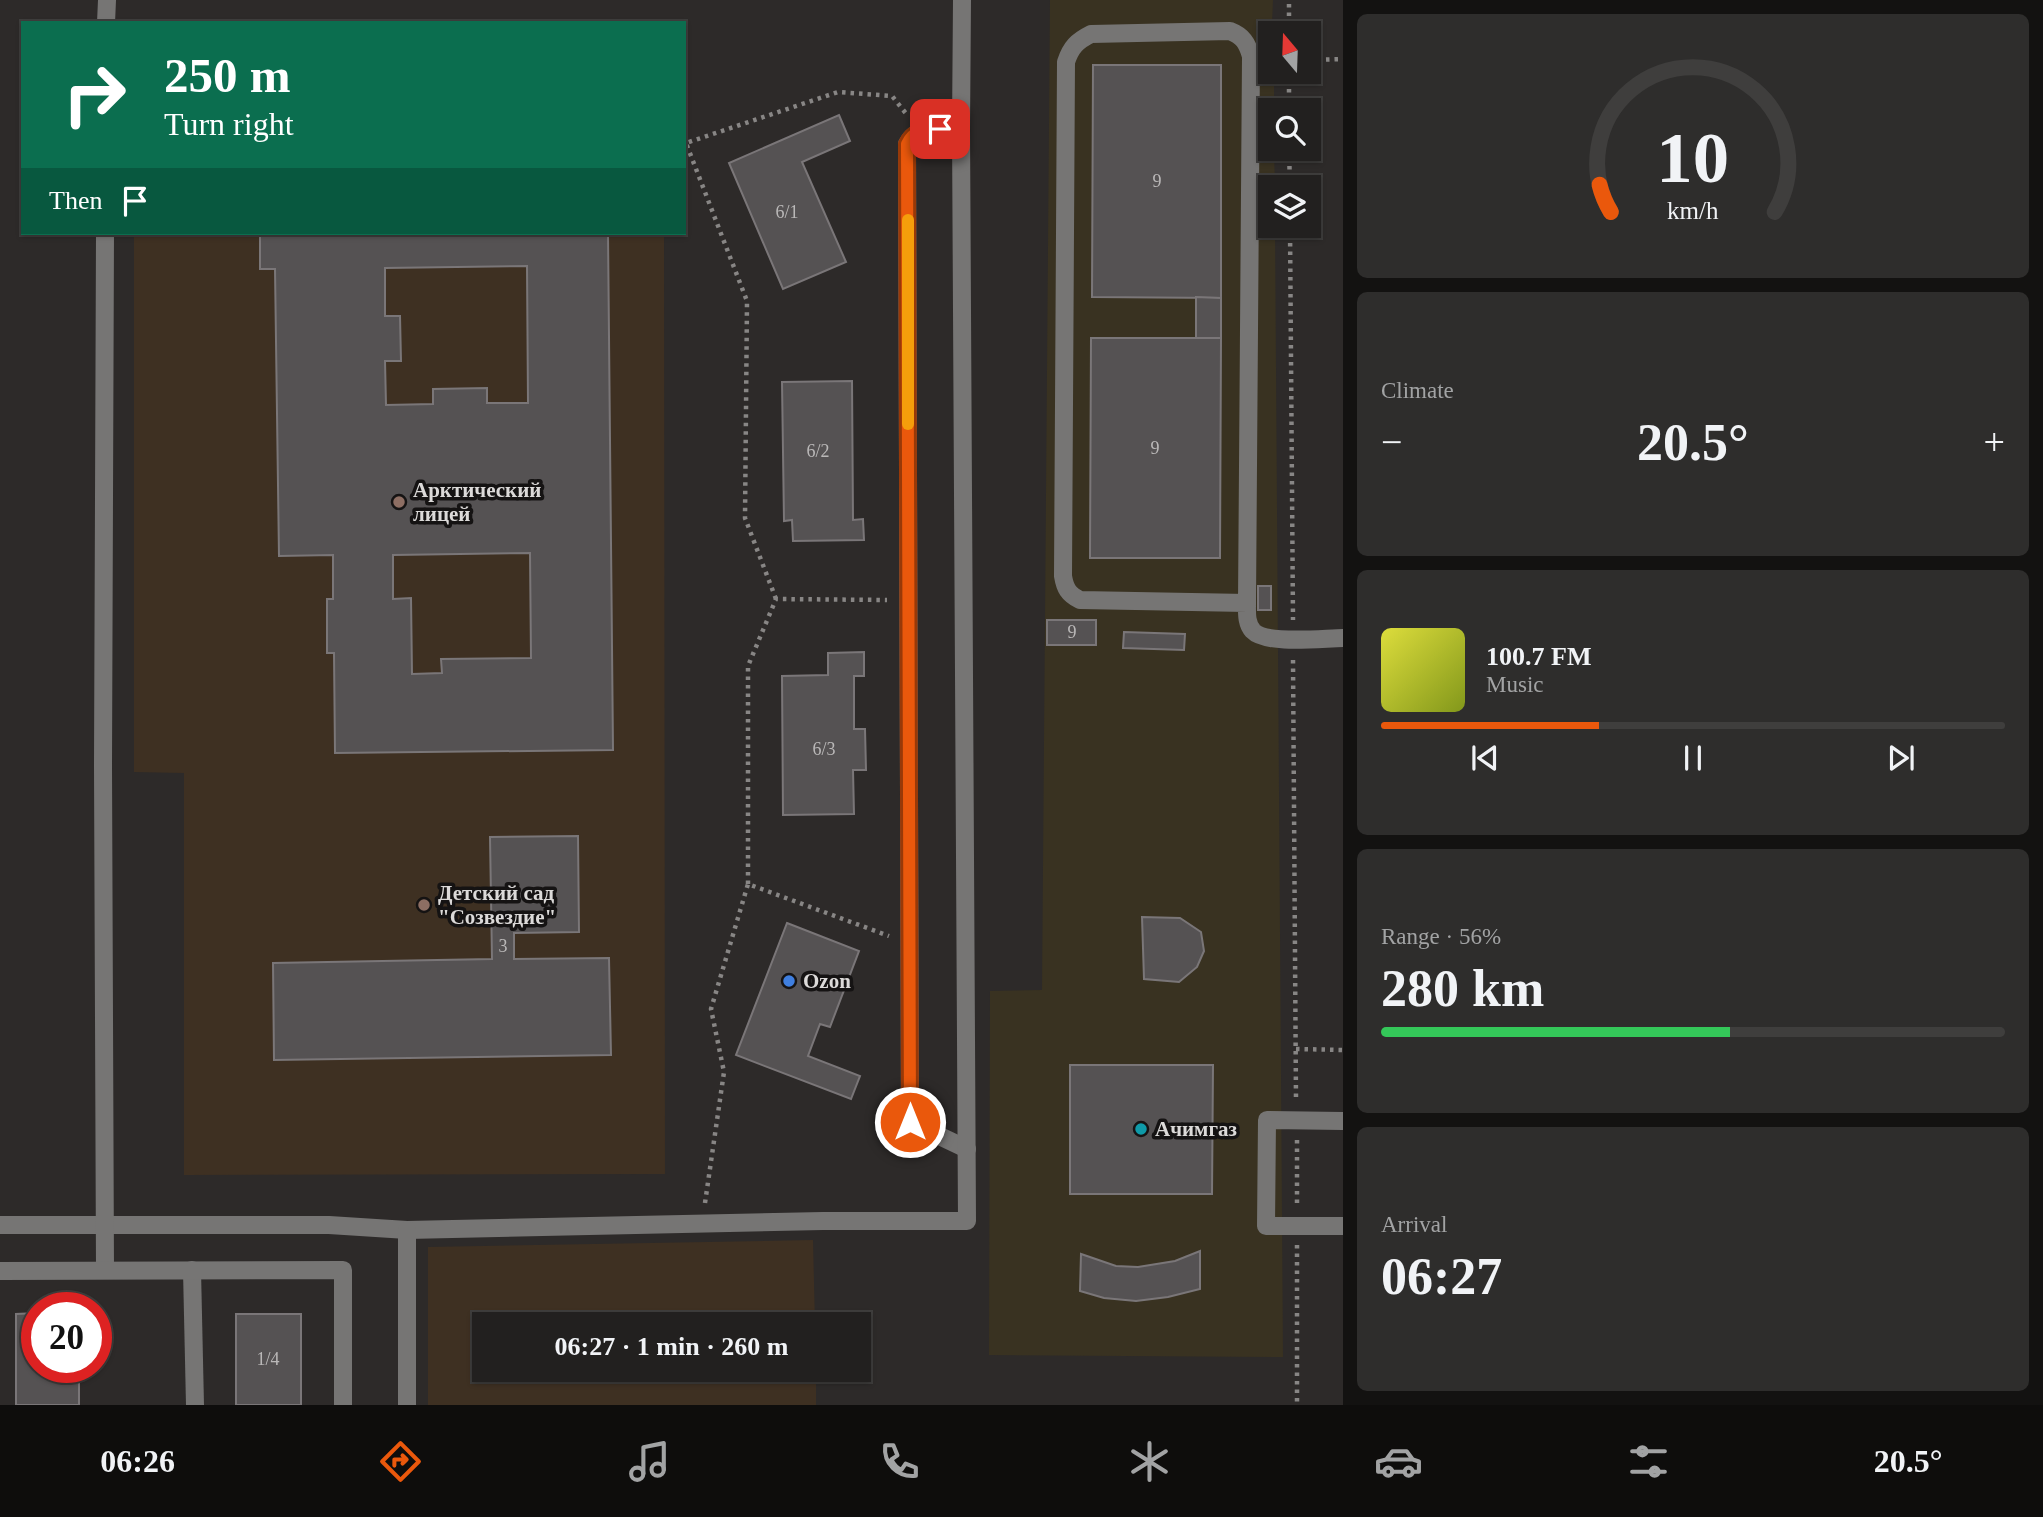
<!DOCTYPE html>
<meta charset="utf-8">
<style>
body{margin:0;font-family:Georgia,serif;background:#2e2d2c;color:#f1f3f6;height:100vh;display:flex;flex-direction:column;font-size:26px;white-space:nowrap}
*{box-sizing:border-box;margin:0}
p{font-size:23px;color:#a2a3a4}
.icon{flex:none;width:38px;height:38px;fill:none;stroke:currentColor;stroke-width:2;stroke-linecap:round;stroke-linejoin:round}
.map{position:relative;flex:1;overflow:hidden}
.drawer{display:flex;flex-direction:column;gap:14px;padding:14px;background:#131211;width:700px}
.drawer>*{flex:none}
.guide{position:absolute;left:21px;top:21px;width:665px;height:214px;border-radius:0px;box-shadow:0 2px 5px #0004,0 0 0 2px #3f3e3d;background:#0b6e4f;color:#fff;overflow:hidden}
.needle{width:46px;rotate:341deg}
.tools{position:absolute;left:1258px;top:21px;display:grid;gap:14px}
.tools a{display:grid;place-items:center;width:63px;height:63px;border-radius:0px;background:#22201f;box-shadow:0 2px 5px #0004,0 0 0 2px #3f3e3d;font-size:35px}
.speed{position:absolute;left:21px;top:1292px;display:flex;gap:14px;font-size:35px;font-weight:700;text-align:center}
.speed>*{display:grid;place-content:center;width:91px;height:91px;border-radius:50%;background:#22201f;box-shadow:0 2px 5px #0004,0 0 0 2px #3f3e3d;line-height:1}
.speed .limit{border:10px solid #d22;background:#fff;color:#111}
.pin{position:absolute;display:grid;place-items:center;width:60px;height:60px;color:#fff;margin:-30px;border-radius:14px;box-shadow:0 4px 10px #0006}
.me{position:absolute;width:77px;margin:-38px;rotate:0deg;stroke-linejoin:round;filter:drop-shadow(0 0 5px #0008)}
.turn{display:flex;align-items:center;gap:24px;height:147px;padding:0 28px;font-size:32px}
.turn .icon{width:91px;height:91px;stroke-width:2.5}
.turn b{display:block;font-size:49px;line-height:60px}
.then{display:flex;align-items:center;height:66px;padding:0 28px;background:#0003;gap:14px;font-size:26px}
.big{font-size:52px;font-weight:600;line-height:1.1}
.drawer .tile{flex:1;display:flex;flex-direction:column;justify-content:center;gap:10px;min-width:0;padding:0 24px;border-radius:10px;background:#2e2d2c}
.drawer .dial{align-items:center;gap:0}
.dial svg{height:182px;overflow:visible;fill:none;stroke:#3f3e3d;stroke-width:7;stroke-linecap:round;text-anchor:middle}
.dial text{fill:#f1f3f6;stroke:none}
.song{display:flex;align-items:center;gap:21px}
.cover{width:84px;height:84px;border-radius:10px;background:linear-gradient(135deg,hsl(60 70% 55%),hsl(70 70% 35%))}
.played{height:7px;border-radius:4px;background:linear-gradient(90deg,#ea580c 35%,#3f3e3d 35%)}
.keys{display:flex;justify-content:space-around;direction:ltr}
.heat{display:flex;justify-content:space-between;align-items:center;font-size:38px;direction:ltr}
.charge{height:10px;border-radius:5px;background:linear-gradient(90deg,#34c759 56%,#3f3e3d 0)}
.trip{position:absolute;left:472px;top:1312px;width:399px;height:70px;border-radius:0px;background:#22201f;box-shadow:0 2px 5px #0004,0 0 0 2px #3f3e3d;font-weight:600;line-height:70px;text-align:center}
.tab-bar{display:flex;height:112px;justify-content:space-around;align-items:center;background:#0e0d0c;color:#a2a3a4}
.tab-bar .icon{width:49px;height:49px}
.tab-bar .selected{color:#ea580c}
.tab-bar b{font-size:32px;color:#f1f3f6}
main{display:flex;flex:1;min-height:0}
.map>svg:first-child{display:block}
.commercial{fill:#393221}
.education{fill:#3e3022}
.building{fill:#555253;stroke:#7a7678;stroke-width:2;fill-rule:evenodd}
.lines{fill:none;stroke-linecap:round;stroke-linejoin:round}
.path{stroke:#888685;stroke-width:4.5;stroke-dasharray:3.5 5;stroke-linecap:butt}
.minor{stroke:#767574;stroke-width:18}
.route-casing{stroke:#983908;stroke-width:18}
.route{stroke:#ea580c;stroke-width:12}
.slow{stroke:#f59e0b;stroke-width:12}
.education-dot{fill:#8d6e63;stroke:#151313;stroke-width:2.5}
.shop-dot{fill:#3f7fe0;stroke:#151313;stroke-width:2.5}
.culture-dot{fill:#0f9aa8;stroke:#151313;stroke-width:2.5}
.labels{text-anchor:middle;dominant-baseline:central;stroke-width:7;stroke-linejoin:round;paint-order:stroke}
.number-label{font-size:18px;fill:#bab8b8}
.poi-label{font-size:21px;font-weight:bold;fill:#dcdad9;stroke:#151313;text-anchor:start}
</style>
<main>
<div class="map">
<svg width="1343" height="1405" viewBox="0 0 1343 1405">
<rect width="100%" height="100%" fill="#2d2a29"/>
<!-- commercial -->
<path class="commercial" d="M1050 0H1273L1270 72H1274V110H1270V149H1274L1275 187H1270V226H1275L1283 1357 989 1355 990 991 1042 990Z"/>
<!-- education -->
<g class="education">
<path d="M134 233H664L665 1174 184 1175V773L134 772Z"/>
<path d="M813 1240 815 1325H485V1370H816V1405H428V1247Z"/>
</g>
<!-- building -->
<g class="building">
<path d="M1093 65H1221V298L1092 297Z"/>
<path d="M839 115 850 141 802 162 846 262 783 289 729 163Z"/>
<path d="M260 233H608L613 750 335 753 334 653H327V599H333V555L279 556 275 269H260ZM527 266 528 403H487V388L433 389V404L386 405 385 361H401L400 316H385V268ZM530 553 531 658 441 659 442 673 412 674 411 598 393 599V555Z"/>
<path d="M1196 297 1221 298V338L1196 339Z"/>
<path d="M1091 338H1221L1220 558H1090Z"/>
<path d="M852 381 853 520 863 519 864 540 793 541 792 520 784 521 782 382Z"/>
<rect x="1258" y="586" width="13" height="24"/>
<rect x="1047" y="620" width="49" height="25"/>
<path d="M1124 632 1185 634 1184 650 1123 648Z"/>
<path d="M864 652V676H854V729H865L866 770H853L854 814 783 815 782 676 828 675V653Z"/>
<path d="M578 836 579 932 514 933V959L609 958 611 1055 274 1060 273 963 492 959 490 837Z"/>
<path d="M1142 917 1180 918 1201 932 1204 951 1197 967 1179 982 1144 979Z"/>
<path d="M787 923 859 951 830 1027 820 1024 808 1056 860 1076 851 1099 736 1055Z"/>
<path d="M1070 1065H1213L1212 1194H1070Z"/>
<path d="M1200 1251V1289L1168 1297 1136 1301 1104 1298 1080 1291 1081 1254 1116 1266 1138 1267 1175 1261Z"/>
<path d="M37 1313V1367H79V1405H16V1314Z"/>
<rect x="236" y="1314" width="65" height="91"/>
</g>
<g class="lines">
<!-- path -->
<g class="path">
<path d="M1289 33V0"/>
<path d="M1309 60 1343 59"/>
<path d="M1289 72V110"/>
<path d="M1289 149 1290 187"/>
<path d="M1290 226 1293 620"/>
<path d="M776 599 745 518 747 301 686 143 838 92 892 96 908 116"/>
<path d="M1293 660 1296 1100"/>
<path d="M748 884V666L776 599 887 600"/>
<path d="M1296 1049 1343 1050"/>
<path d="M1297 1140V1205"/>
<path d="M705 1203 724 1072 711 1009 748 884 889 936"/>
<path d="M1297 1245V1405"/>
</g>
<!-- minor -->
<g class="minor">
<path d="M962 0 961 128C942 129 917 124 907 144L910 1122 967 1149"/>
<path d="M106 23 107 0"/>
<path d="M1247 603 1251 56C1247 43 1243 36 1230 31L1091 34C1077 41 1071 47 1066 62L1063 576C1065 588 1068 594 1080 600L1247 603C1247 613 1246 623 1253 631 1266 645 1324 638 1343 638"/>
<path d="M1343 1121 1267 1120 1266 1226H1343"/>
<path d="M0 1225H329L407 1230 823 1221H967L961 128"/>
<path d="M407 1230V1405"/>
<path d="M105 1270 103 766 105 233"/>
<path d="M192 1270 195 1405"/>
<path d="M0 1271 343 1270V1405"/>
</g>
</g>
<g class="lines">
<!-- route casing -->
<g class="route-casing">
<path id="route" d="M910 1122 907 144C914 129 926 130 940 129"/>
</g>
<!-- route -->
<use href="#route" class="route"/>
<!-- slow -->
<path class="slow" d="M908 220V424"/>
</g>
<!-- markers -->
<g class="education-dot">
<circle cx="399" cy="502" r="7"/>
<circle cx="424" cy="905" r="7"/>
</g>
<circle class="shop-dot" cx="789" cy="981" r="7"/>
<circle class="culture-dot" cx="1141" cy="1129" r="7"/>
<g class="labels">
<!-- number labels -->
<g class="number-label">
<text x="1157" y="181">9</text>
<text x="787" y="212">6/1</text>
<text x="1155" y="448">9</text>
<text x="818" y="451">6/2</text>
<text x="1072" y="632">9</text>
<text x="824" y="749">6/3</text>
<text x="503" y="946">3</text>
<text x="268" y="1359">1/4</text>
</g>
<!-- poi labels -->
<g class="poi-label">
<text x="413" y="490">Арктический<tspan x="413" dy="24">лицей</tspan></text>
<text x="438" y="893">Детский сад<tspan x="438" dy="24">"Созвездие"</tspan></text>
<text x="803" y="981">Ozon</text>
<text x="1155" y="1129">Ачимгаз</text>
</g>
</g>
</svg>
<div class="tools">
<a><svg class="needle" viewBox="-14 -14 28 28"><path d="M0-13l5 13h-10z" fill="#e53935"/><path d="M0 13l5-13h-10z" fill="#a2a3a4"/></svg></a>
<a><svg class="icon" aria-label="search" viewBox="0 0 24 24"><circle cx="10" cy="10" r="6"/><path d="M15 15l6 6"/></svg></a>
<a><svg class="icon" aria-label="layers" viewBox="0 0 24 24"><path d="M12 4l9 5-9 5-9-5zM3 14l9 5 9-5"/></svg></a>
</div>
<div class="speed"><div class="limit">20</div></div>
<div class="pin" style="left:940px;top:129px;background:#d93025"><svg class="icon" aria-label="arrive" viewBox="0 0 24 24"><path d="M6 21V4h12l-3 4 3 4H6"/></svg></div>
<svg class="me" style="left:910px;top:1122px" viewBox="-20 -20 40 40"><circle r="17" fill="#ea580c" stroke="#fff" stroke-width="3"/><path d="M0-11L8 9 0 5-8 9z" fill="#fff"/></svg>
<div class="trip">06:27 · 1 min · 260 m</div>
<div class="guide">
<div class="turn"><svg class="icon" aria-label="right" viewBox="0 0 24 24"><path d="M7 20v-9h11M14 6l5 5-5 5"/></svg><div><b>250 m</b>Turn right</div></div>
<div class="then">Then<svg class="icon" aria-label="arrive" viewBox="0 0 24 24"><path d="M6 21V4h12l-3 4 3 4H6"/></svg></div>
</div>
</div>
<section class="drawer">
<div class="tile dial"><svg viewBox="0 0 100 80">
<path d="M14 69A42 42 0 1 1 86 69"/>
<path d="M14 69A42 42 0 0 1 9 57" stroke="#ea580c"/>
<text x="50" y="56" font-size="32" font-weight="700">10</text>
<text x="50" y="72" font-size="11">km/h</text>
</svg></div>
<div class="tile"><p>Climate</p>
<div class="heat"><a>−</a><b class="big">20.5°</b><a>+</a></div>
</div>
<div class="tile">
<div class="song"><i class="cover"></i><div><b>100.7 FM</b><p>Music</p></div></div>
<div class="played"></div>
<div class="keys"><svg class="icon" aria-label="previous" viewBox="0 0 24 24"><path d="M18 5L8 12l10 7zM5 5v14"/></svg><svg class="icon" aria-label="pause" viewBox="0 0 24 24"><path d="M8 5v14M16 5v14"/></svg><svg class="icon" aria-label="next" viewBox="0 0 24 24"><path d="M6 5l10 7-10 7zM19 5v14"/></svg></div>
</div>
<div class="tile"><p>Range · 56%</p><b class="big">280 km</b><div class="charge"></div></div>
<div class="tile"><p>Arrival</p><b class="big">06:27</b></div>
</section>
</main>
<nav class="tab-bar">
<b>06:26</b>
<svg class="icon selected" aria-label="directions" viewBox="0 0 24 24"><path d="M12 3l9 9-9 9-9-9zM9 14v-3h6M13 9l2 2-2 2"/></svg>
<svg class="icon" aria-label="music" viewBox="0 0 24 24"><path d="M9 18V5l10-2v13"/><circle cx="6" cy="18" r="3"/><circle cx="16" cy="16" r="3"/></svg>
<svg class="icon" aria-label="phone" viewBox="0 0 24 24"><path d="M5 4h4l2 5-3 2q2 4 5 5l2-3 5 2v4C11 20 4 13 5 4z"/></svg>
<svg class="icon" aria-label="climate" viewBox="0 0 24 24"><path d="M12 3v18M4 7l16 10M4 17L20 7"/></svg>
<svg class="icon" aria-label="car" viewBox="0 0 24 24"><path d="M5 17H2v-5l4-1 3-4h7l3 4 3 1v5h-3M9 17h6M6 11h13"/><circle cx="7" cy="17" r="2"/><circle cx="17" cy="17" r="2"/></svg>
<svg class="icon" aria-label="filters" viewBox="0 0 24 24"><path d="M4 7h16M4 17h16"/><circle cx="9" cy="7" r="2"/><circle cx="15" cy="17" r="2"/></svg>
<b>20.5°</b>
</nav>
